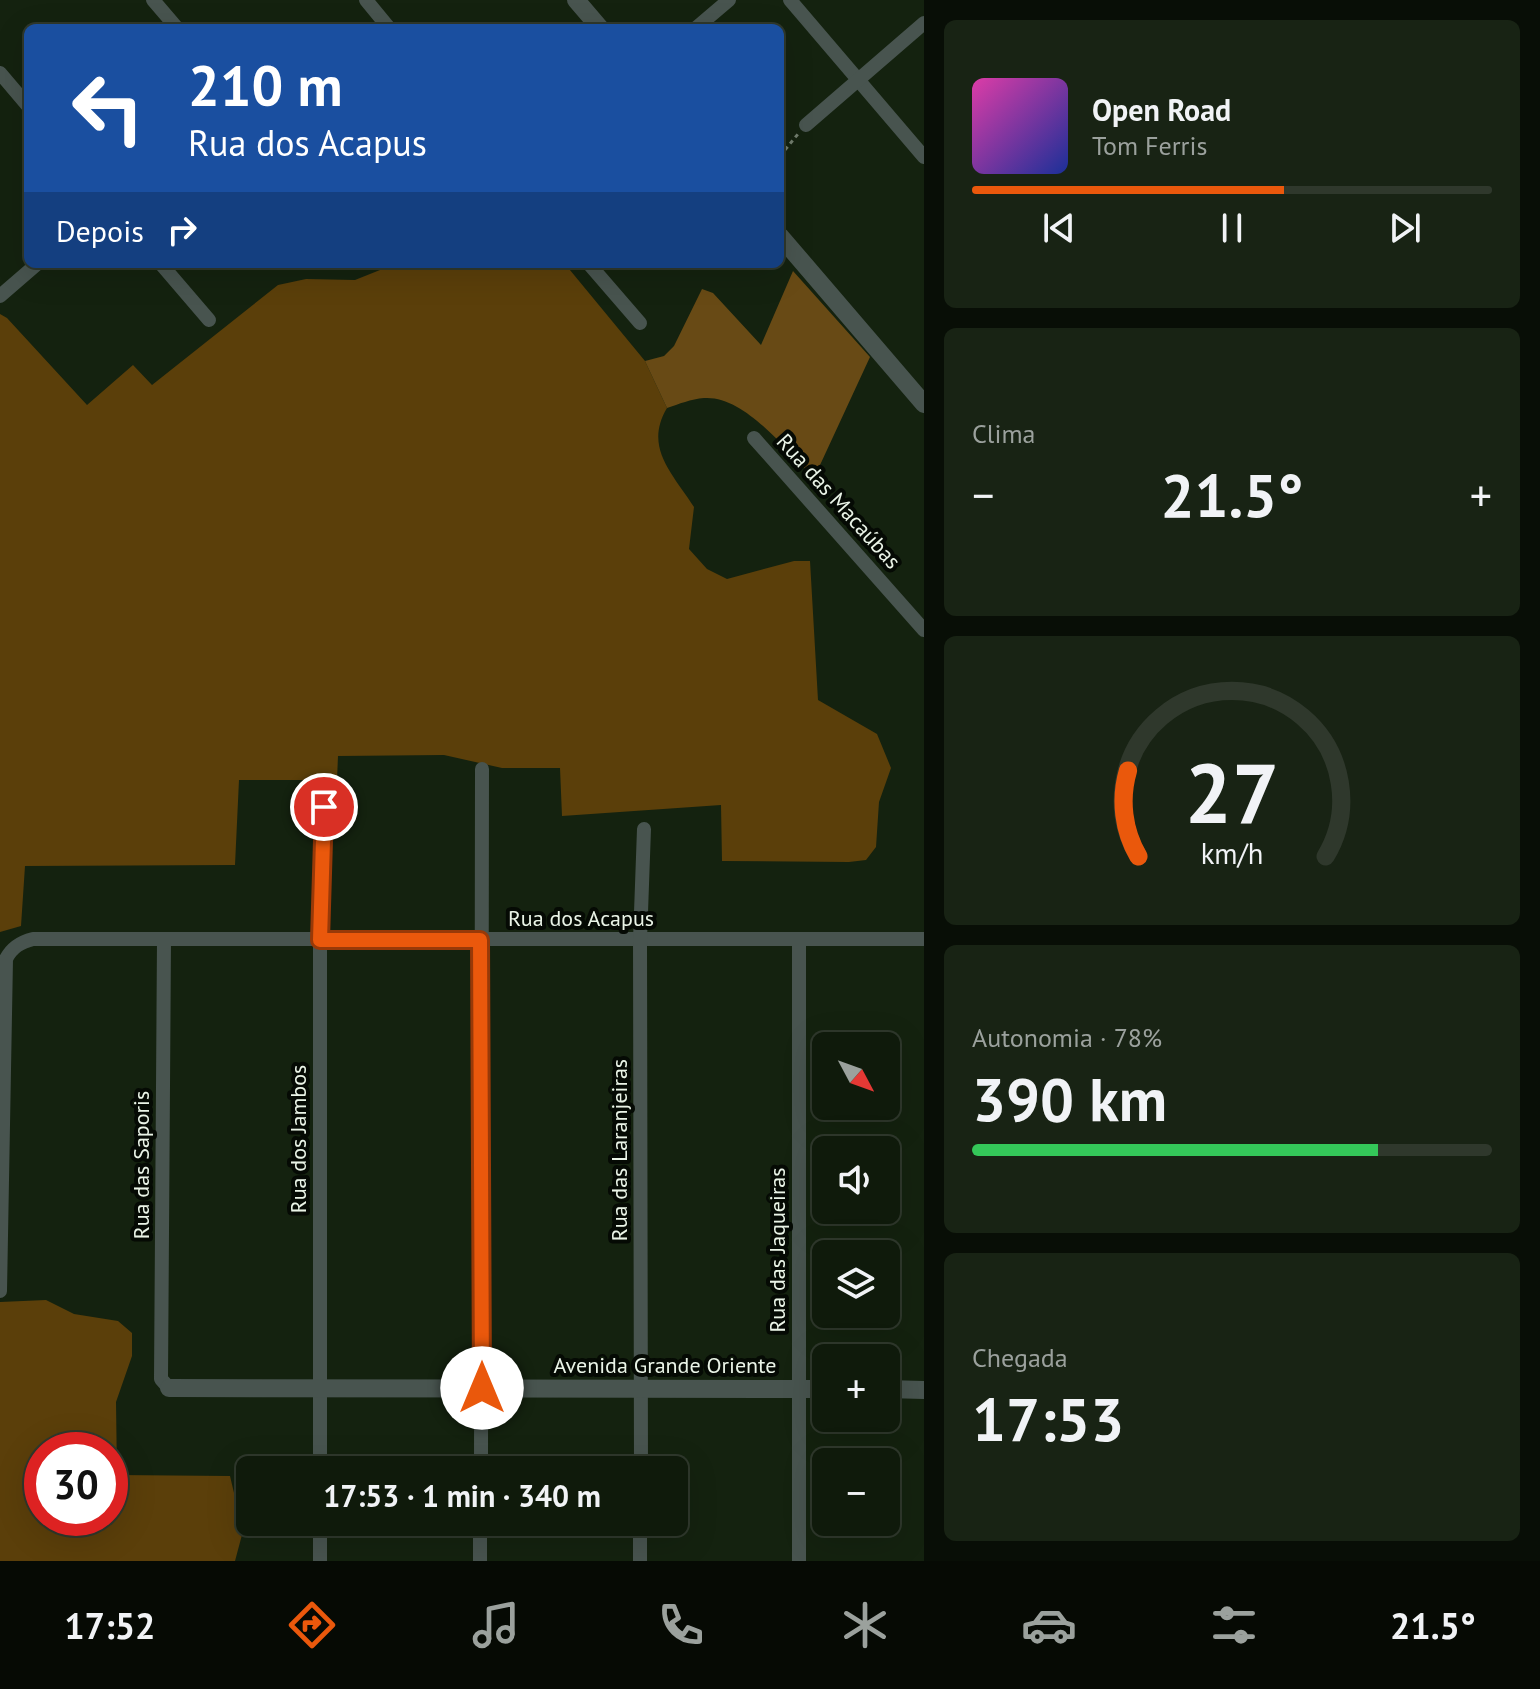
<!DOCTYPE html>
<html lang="pt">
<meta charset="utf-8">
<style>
body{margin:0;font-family:"PT Sans",sans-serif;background:#182314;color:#f1f3f6;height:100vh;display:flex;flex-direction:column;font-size:30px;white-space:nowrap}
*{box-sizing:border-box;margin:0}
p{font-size:26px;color:#9ba19d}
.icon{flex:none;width:44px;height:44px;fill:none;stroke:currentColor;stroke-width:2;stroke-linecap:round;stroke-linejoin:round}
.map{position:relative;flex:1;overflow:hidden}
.details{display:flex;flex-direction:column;gap:20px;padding:20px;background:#080e06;width:616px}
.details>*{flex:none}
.banner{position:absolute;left:24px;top:24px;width:760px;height:244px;border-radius:12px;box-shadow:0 8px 32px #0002,0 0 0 2px #2f382c;background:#1a4fa0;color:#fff;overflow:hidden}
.needle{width:52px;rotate:131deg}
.fabs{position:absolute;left:812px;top:1032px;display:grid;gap:16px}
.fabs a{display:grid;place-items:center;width:88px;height:88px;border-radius:12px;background:#0f1a0b;box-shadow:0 8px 32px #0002,0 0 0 2px #2f382c;font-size:40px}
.speed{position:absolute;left:24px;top:1432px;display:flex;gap:16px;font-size:40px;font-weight:700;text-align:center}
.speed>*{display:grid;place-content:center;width:104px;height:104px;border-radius:50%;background:#0f1a0b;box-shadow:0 8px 32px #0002,0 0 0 2px #2f382c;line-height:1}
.speed .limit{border:12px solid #d22;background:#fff;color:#111}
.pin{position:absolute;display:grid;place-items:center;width:68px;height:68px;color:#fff;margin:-34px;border:4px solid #fff;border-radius:50%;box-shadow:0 2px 8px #0007}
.me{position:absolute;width:88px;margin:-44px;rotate:0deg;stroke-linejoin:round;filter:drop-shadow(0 0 6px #0008)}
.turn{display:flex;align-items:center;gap:28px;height:168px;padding:0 32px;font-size:36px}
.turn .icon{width:104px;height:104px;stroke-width:2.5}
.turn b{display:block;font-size:56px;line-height:68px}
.then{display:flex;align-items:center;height:76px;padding:0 32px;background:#0003;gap:16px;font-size:30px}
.big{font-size:60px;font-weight:800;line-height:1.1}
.details .tile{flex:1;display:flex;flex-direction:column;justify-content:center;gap:12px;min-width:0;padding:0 28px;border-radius:12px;background:#182314}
.details .dial{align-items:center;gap:0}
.dial svg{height:208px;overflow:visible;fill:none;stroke:#2f382c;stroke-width:7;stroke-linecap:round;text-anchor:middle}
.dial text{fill:#f1f3f6;stroke:none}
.song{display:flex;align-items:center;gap:24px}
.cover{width:96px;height:96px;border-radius:12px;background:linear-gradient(135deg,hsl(320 70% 55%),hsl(230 70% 35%))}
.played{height:8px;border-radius:4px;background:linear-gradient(90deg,#ea580c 60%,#2f382c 60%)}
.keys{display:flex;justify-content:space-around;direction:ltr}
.heat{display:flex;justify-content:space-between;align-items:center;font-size:44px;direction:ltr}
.charge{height:12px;border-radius:6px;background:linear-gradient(90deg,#34c759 78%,#2f382c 0)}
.trip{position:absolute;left:236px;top:1456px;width:452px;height:80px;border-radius:12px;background:#0f1a0b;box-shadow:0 8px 32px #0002,0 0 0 2px #2f382c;font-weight:800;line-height:80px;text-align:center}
.menu{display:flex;height:128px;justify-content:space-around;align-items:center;background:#060a04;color:#9ba19d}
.menu .icon{width:56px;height:56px}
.menu .on{color:#ea580c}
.menu b{font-size:36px;color:#f1f3f6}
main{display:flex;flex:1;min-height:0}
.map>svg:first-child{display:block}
.green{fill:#5b3f0a;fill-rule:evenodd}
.forest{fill:#684a15}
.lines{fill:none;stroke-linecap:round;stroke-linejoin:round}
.path{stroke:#717d6d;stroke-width:3;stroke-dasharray:4 4;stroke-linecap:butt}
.minor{stroke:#48544f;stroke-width:14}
.tertiary{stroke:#48544f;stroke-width:18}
.route-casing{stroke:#983908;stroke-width:20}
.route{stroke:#ea580c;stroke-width:14}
.labels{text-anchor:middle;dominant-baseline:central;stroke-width:8;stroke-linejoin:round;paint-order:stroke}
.street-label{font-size:22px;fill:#eaf4e7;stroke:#050a04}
</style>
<main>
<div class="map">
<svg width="924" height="1561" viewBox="0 0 924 1561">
<rect width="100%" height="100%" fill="#14220f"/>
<!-- green -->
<g class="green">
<path d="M395 264H565L645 361 667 408C643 448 674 475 694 507L689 549 707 569 727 579 794 561H810L818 700 877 734 891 768 879 802 876 847 866 860 849 862 722 861 721 805 562 816 560 768H502L444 755 338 756 337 780H239L235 865 25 866 21 926 0 932V314L7 318 87 405 133 365 152 385 278 285 306 279 355 280Z"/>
<path d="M46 1300 74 1314 118 1321 132 1333V1356L116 1402 117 1475 230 1476 243 1531 235 1561H0V1302ZM42 1450H110V1518H42Z"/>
</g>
<!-- forest -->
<path class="forest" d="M793 271 870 357 814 478C786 451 745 395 704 398 691 399 679 404 667 408L645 361 664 356 674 346 702 289 713 293 761 345Z"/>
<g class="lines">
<!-- path -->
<path class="path" d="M780 156 798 134"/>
<!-- minor -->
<g class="minor">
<path d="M153 0 177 28"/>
<path d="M366 0 389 28"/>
<path d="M790 0 924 157"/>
<path d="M696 28 729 0"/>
<path d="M0 73 28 106"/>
<path d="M806 125 924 23"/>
<path d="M161 264 209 320"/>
<path d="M589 264 640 323"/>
<path d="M0 296 37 264"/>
<path d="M754 438 924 630"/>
<path d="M164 940 161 1379 169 1388"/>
<path d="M799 940V1561"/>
<path d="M0 1291 6 959C12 947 21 942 33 939H924"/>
<path d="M320 1470V940L324 807"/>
<path d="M481 1470 482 769"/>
<path d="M641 1470 640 940 644 829"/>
<path d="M320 1561V1522"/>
<path d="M480 1561V1522"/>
<path d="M640 1561V1522"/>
</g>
<!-- tertiary -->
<g class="tertiary">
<path d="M576 0 600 28"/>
<path d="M780 236 924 404"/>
<path d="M169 1388 826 1389"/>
<path d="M886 1389 924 1390"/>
</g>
</g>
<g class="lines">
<!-- route casing -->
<g class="route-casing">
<path id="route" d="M324 807 320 940H480L482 1388"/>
</g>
<!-- route -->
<use href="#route" class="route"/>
</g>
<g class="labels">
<!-- street labels -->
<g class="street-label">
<text transform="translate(839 501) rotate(48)">Rua das Macaúbas</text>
<text x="581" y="918">Rua dos Acapus</text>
<text transform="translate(298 1139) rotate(-90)">Rua dos Jambos</text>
<text transform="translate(619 1150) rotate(-90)">Rua das Laranjeiras</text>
<text transform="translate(141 1165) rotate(-90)">Rua das Saporis</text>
<text transform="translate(777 1250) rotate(-90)">Rua das Jaqueiras</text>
<text x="665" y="1365">Avenida Grande Oriente</text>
</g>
</g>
</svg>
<div class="fabs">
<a><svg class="needle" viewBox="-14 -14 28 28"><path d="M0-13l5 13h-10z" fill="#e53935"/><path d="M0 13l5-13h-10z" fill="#9ba19d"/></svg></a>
<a><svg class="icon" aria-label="sound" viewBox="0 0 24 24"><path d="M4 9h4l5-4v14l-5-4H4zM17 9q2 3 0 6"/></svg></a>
<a><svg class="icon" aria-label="layers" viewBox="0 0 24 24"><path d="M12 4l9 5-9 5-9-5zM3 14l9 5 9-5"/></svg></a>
<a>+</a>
<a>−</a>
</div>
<div class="speed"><div class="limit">30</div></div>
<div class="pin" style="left:324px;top:807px;background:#d93025"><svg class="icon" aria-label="arrive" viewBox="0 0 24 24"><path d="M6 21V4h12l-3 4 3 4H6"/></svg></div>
<svg class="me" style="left:482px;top:1388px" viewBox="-20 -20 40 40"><circle r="19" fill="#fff"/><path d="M0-13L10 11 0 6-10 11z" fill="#ea580c"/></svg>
<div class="trip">17:53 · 1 min · 340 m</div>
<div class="banner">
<div class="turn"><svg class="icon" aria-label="left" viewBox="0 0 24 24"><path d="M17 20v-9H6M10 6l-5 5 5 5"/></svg><div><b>210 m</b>Rua dos Acapus</div></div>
<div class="then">Depois<svg class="icon" aria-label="right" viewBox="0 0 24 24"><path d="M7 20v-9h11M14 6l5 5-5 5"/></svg></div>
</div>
</div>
<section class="details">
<div class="tile">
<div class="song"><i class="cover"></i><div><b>Open Road</b><p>Tom Ferris</p></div></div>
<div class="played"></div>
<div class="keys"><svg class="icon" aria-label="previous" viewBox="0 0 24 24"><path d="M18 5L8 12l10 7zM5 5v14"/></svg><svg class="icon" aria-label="pause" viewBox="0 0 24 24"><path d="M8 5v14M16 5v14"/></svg><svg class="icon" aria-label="next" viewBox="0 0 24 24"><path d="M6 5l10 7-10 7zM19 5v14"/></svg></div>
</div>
<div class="tile"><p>Clima</p>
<div class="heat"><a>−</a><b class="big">21.5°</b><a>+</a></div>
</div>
<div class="tile dial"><svg viewBox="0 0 100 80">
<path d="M14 69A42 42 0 1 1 86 69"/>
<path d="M14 69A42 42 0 0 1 10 36" stroke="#ea580c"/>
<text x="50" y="56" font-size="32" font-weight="700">27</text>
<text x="50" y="72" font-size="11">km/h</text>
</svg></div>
<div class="tile"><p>Autonomia · 78%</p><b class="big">390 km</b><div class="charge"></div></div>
<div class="tile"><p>Chegada</p><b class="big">17:53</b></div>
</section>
</main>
<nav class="menu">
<b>17:52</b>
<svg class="icon on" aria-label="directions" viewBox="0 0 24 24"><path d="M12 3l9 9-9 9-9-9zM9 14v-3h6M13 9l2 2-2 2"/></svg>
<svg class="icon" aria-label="music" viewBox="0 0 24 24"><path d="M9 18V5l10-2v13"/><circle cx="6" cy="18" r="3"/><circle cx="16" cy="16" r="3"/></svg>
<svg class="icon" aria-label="phone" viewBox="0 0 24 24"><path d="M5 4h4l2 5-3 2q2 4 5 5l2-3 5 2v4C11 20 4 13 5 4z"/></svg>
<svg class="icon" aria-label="climate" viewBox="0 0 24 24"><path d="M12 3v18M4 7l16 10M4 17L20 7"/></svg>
<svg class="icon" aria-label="car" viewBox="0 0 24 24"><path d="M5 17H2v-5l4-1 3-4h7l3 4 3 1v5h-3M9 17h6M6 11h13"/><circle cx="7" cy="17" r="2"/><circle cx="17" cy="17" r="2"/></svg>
<svg class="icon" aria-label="filters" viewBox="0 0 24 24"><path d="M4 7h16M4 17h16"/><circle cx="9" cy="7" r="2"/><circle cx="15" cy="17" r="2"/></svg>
<b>21.5°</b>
</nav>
